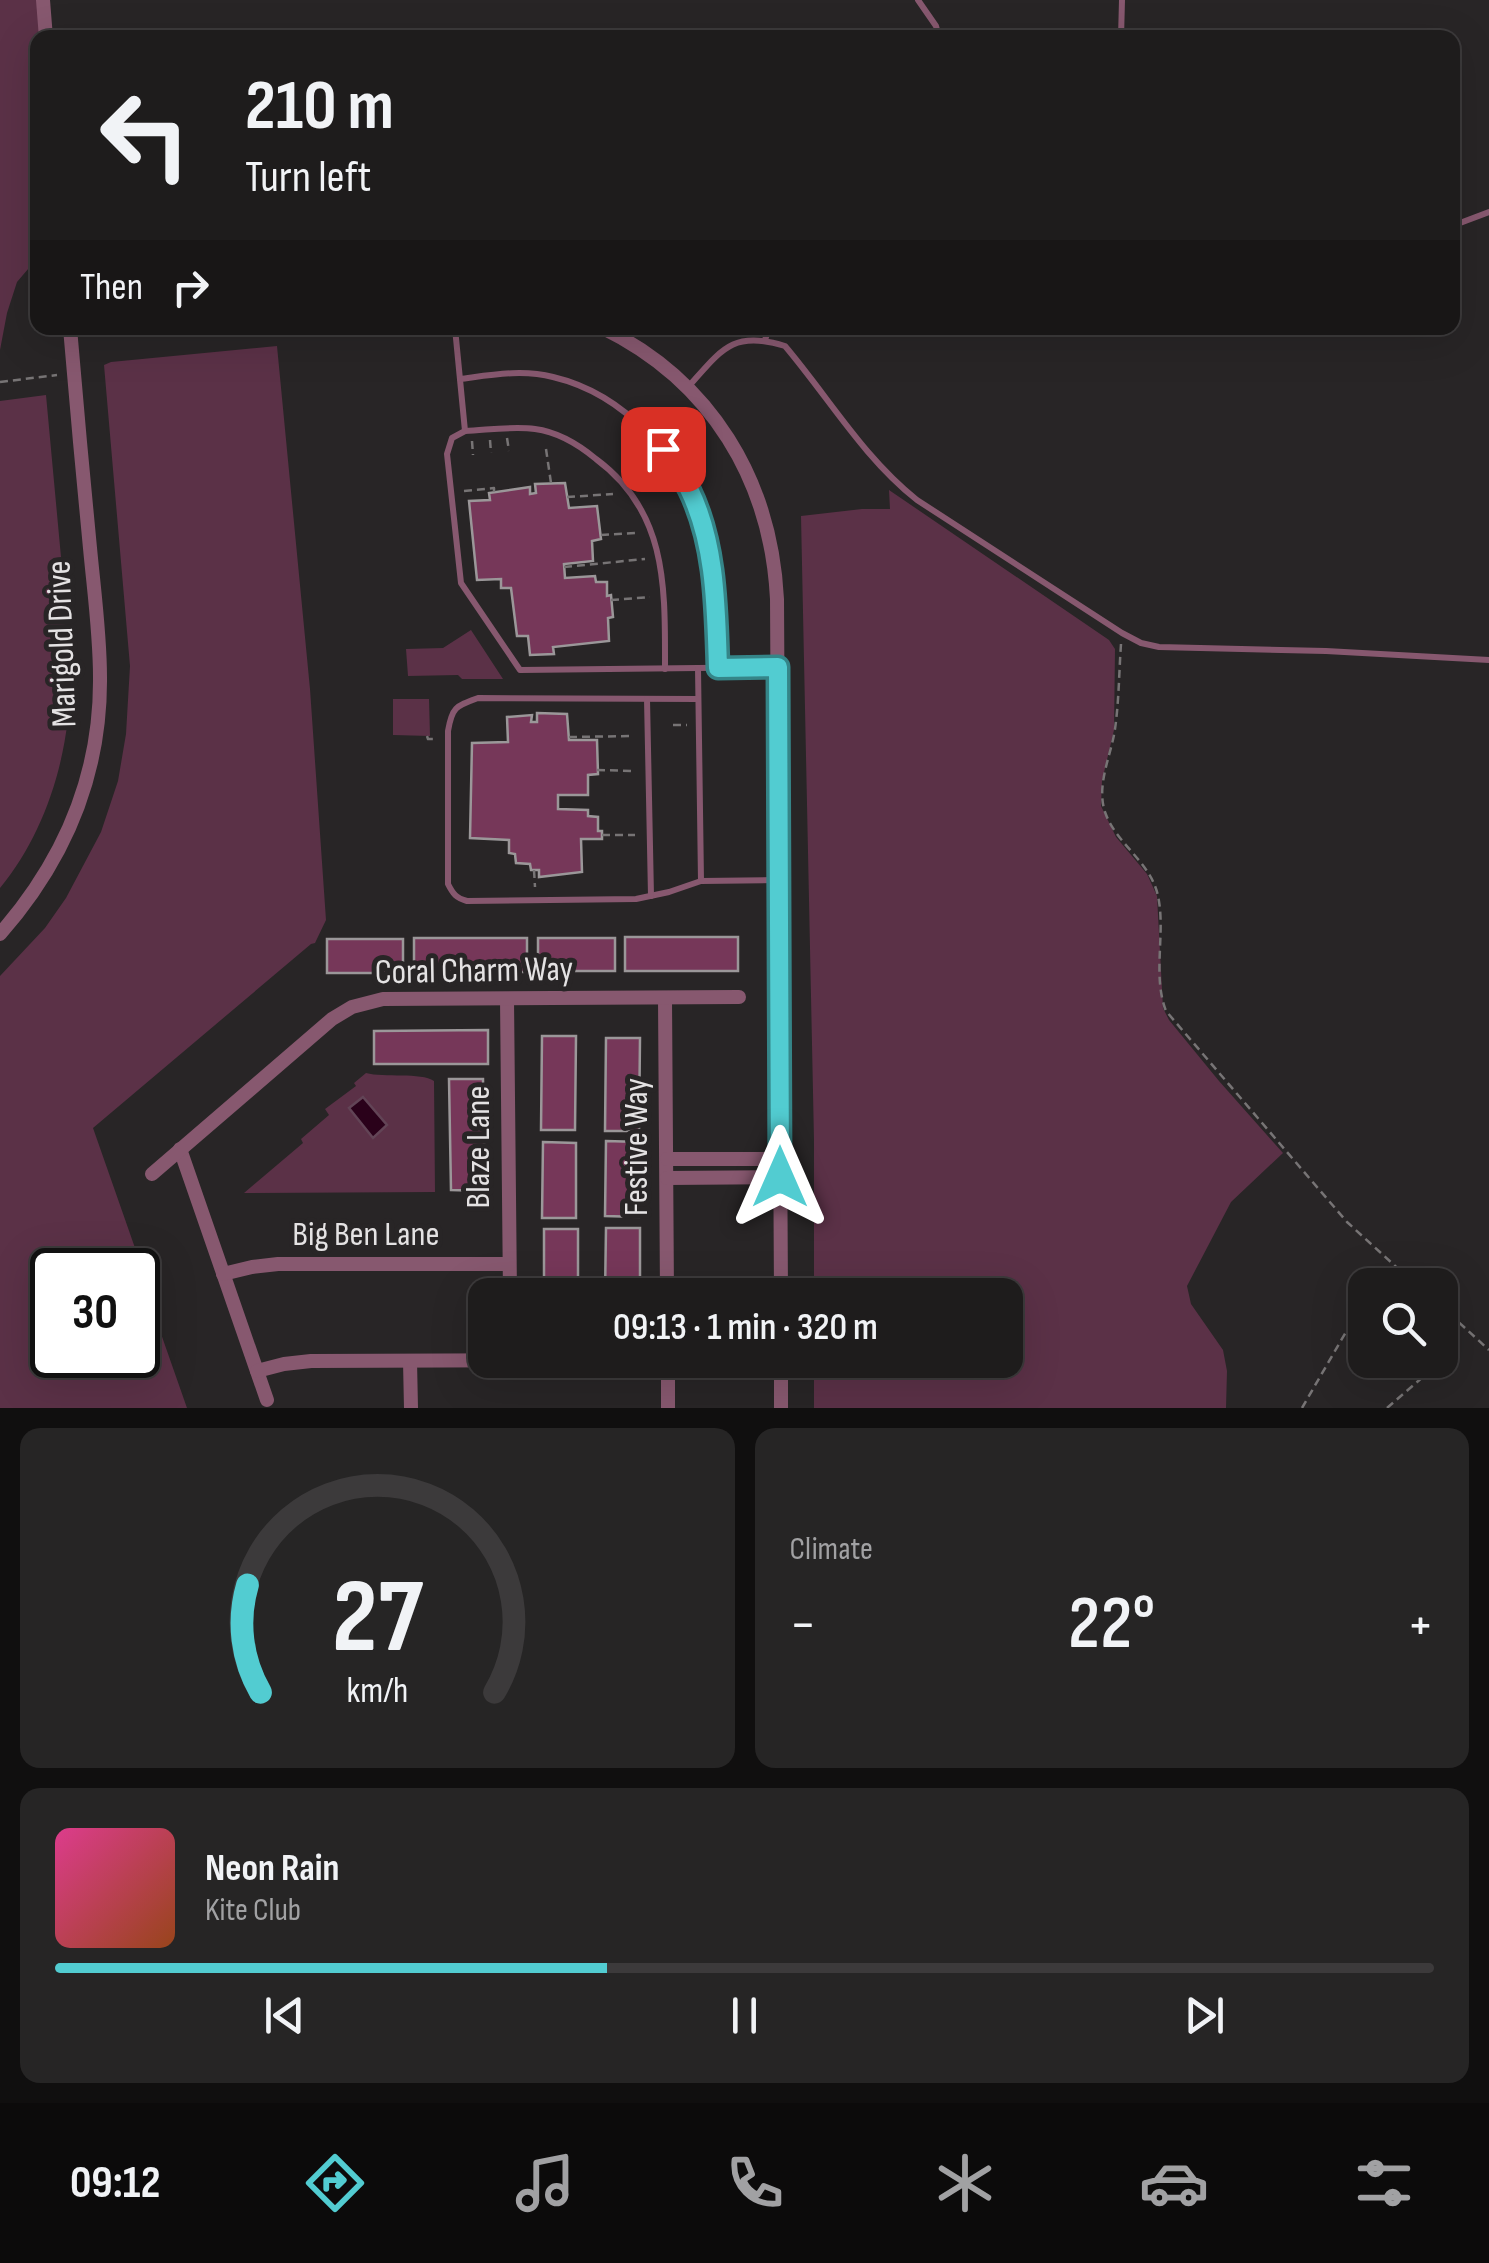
<!DOCTYPE html>
<meta charset="utf-8">
<style>
body{margin:0;font-family:"Sofia Sans Condensed",sans-serif;background:#262525;color:#f1f3f6;height:100vh;display:flex;flex-direction:column;font-size:38px;white-space:nowrap}
*{box-sizing:border-box;margin:0}
p{font-size:32px;color:#a1a1a3}
.icon{flex:none;width:55px;height:55px;fill:none;stroke:currentColor;stroke-width:2;stroke-linecap:round;stroke-linejoin:round}
.map{position:relative;height:1408px;overflow:hidden}
.details{display:flex;flex-direction:column;gap:20px;padding:20px;background:#100f0f;flex:1}
.details>*{flex:none}
.hud{position:absolute;left:30px;top:30px;width:1430px;height:305px;border-radius:20px;box-shadow:0 10px 40px #0002,0 0 0 2px #3c3a3b;background:#1e1c1c;color:#f1f3f6;overflow:hidden}
.fabs{position:absolute;left:1348px;top:1268px;display:grid;gap:20px}
.fabs a{display:grid;place-items:center;width:110px;height:110px;border-radius:20px;background:#1e1c1c;box-shadow:0 10px 40px #0002,0 0 0 2px #3c3a3b;font-size:50px}
.speed{position:absolute;left:30px;top:1248px;display:flex;gap:20px;font-size:50px;font-weight:700;text-align:center}
.speed>*{display:grid;place-content:center;width:130px;height:130px;border-radius:50%;background:#1e1c1c;box-shadow:0 10px 40px #0002,0 0 0 2px #3c3a3b;line-height:1}
.speed .limit{border:5px solid #111;border-radius:15px;background:#fff;color:#111}
.pin{position:absolute;display:grid;place-items:center;width:85px;height:85px;color:#fff;margin:-42px;border-radius:20px;box-shadow:0 5px 15px #0006}
.me{position:absolute;width:110px;margin:-55px;rotate:0deg;stroke-linejoin:round;filter:drop-shadow(0 0 8px #0008)}
.turn{display:flex;align-items:center;gap:35px;height:210px;padding:0 50px;font-size:45px}
.turn .icon{width:130px;height:130px;stroke-width:2.5}
.turn b{display:block;font-size:70px;line-height:85px}
.then{display:flex;align-items:center;height:95px;padding:0 50px;background:#0003;gap:20px;font-size:38px}
.big{font-size:75px;font-weight:600;line-height:1.1}
.details .widget{flex:1;display:flex;flex-direction:column;justify-content:center;gap:15px;min-width:0;padding:0 35px;border-radius:20px;background:#262525}
.details .dial{align-items:center;gap:0}
.dial svg{height:260px;overflow:visible;fill:none;stroke:#3c3a3b;stroke-width:7;stroke-linecap:round;text-anchor:middle}
.dial text{fill:#f1f3f6;stroke:none}
.song{display:flex;align-items:center;gap:30px}
.cover{width:120px;height:120px;border-radius:15px;background:linear-gradient(135deg,hsl(330 70% 55%),hsl(20 70% 35%))}
.played{height:10px;border-radius:5px;background:linear-gradient(90deg,#52ccd1 40%,#3c3a3b 40%)}
.keys{display:flex;justify-content:space-around;direction:ltr}
.heat{display:flex;justify-content:space-between;align-items:center;font-size:55px;direction:ltr}
.details .tiles{flex:1;display:grid;gap:20px;grid-template-columns:1fr 1fr}
.widget:last-child{grid-column:span 2}
.trip{position:absolute;left:468px;top:1278px;width:555px;height:100px;border-radius:20px;background:#1e1c1c;box-shadow:0 10px 40px #0002,0 0 0 2px #3c3a3b;font-weight:600;line-height:100px;text-align:center}
.dock{display:flex;height:160px;justify-content:space-around;align-items:center;background:#0c0b0b;color:#a1a1a3}
.dock .icon{width:70px;height:70px}
.dock .on{color:#52ccd1}
.dock b{font-size:45px;color:#f1f3f6}
.map>svg:first-child{display:block}
.green{fill:#5b3147;fill-rule:evenodd}
.water{fill:#2a011a;stroke:#624456;stroke-width:2.5}
.building{fill:#763759;stroke:#9b9799;stroke-width:2.5}
.lines{fill:none;stroke-linecap:round;stroke-linejoin:round}
.path{stroke:#777475;stroke-width:2.5;stroke-dasharray:8 5;stroke-linecap:butt}
.lane{stroke:#87586f;stroke-width:6}
.street{stroke:#87586f;stroke-width:14}
.route-casing{stroke:#358588;stroke-width:25}
.route{stroke:#52ccd1;stroke-width:18}
.labels{text-anchor:middle;dominant-baseline:central;stroke-width:10;stroke-linejoin:round;paint-order:stroke}
.street-label{font-size:35px;fill:#e4e2e3;stroke:#282526}
</style>
<div class="map">
<svg width="1489" height="1408" viewBox="0 0 1489 1408">
<rect width="100%" height="100%" fill="#282526"/>
<!-- green -->
<g class="green">
<path d="M0 0H38L42 37 38 38 37 261 34 262 17 282 7 313 0 350Z"/>
<path d="M277 346 310 689 326 920 315 943 311 944 93 1128 148 1285 146 1291 187 1408H0V976L45 928 66 898 101 832 118 781 126 734 130 666 104 365 111 362ZM52 1270H138V1355H52Z"/>
<path d="M46 395C51 449 56 503 61 557 64 590 68 623 70 656 74 737 52 825 0 888V401Z"/>
<path d="M889 490 1109 640 1115 649 1114 730 1102 781 1101 806 1116 837 1147 874 1157 896 1163 1008 1169 1020 1219 1081 1283 1153 1231 1202 1187 1286 1191 1304 1223 1350 1227 1371 1226 1408H814V1360H1005V1295H814V1140L801 516 862 509H890Z"/>
<path d="M471 630 503 679H462L458 675 408 676 406 649 443 648Z"/>
<path d="M393 699H429L430 736 393 735Z"/>
<path d="M366 1073C384 1078 421 1072 434 1081L435 1192 244 1193 303 1143 301 1139 329 1115 325 1109 356 1086 354 1083Z"/>
</g>
<!-- water -->
<path class="water" d="M363 1097 387 1125 373 1138 349 1108Z"/>
<!-- building -->
<g class="building">
<path d="M565 483 569 508 597 506 601 539 592 541 593 561 564 564 565 578 595 576 596 582H607V596L611 595 613 617 608 618 609 641 553 647 554 654 530 655 528 636H517L511 588H501V579L477 580 469 501 490 500 489 493 530 487V494L536 493 535 484Z"/>
<path d="M537 713 567 714 569 740H597L598 774 588 775V795H558V809L588 810V816L598 817V831H602V839H581L582 872 539 877V870H531L530 864 516 863 515 854 509 853V840L470 838 472 743 508 742 507 717 532 715 531 722H537Z"/>
<rect x="625" y="937" width="113" height="34"/>
<rect x="414" y="938" width="113" height="34"/>
<rect x="538" y="938" width="77" height="33"/>
<rect x="327" y="939" width="76" height="34"/>
<path d="M488 1030V1064H374V1031Z"/>
<path d="M542 1036H576L575 1130H541Z"/>
<path d="M606 1038H640L639 1131H605Z"/>
<path d="M449 1079H483L485 1191 451 1190Z"/>
<path d="M606 1141 640 1142 639 1217 605 1216Z"/>
<path d="M543 1142 576 1143V1218H542Z"/>
<path d="M606 1228H640V1295H605Z"/>
<rect x="544" y="1229" width="34" height="66"/>
</g>
<g class="lines">
<!-- path -->
<g class="path">
<path d="M0 382 57 375"/>
<path d="M507 438 509 451"/>
<path d="M490 440 491 453"/>
<path d="M472 441 473 455"/>
<path d="M546 449 551 483"/>
<path d="M464 491 494 488V492"/>
<path d="M567 497 613 494"/>
<path d="M601 535 635 533"/>
<path d="M564 567 645 559"/>
<path d="M611 600 650 597"/>
<path d="M1121 644C1119 672 1119 701 1115 729 1111 756 1096 785 1105 812 1116 844 1151 862 1158 896 1166 933 1152 975 1166 1011L1347 1222 1416 1285"/>
<path d="M673 725H687"/>
<path d="M427 736 428 739H437"/>
<path d="M569 737 634 736"/>
<path d="M597 770 635 771"/>
<path d="M602 835H635"/>
<path d="M534 870 535 887"/>
<path d="M1440 1305 1489 1350"/>
<path d="M1302 1408 1365 1299"/>
<path d="M1387 1408 1431 1370 1434 1360"/>
</g>
<!-- lane -->
<g class="lane">
<path d="M918 0 936 26 939 38"/>
<path d="M1121 38 1122 0"/>
<path d="M1452 226 1489 212"/>
<path d="M455 328 465 431 452 438 447 454 461 583 520 670 778 667"/>
<path d="M765 340 769 328"/>
<path d="M460 379C491 375 522 369 553 377 625 394 684 459 704 530 716 574 716 622 717 668"/>
<path d="M689 386C722 349 733 330 785 346 829 398 863 457 917 500L1122 633 1141 643 1159 647 1326 651 1489 660"/>
<path d="M465 431C488 430 512 426 535 429 558 432 578 444 596 459 668 512 665 588 665 669"/>
<path d="M698 668 701 881 669 892 636 899 467 901C456 898 453 894 448 884V731C452 707 456 706 478 698L698 699"/>
<path d="M647 699 651 896"/>
<path d="M701 881 777 880"/>
</g>
<!-- street -->
<g class="street">
<path d="M43 0 46 38"/>
<path d="M603 328C711 381 771 480 777 599L781 1295"/>
<path d="M70 330 101 328"/>
<path d="M0 934C64 861 101 775 100 677 100 634 94 591 90 548 83 475 76 401 70 328"/>
<path d="M665 998 667 1295"/>
<path d="M507 999 510 1295"/>
<path d="M180 1149 267 1400"/>
<path d="M667 1159H780"/>
<path d="M152 1174 332 1019 352 1007 383 999 739 997"/>
<path d="M667 1178 780 1177"/>
<path d="M223 1274 252 1267 278 1264H509"/>
<path d="M668 1360V1408"/>
<path d="M781 1360V1408"/>
<path d="M410 1361 411 1408"/>
<path d="M257 1371 284 1364 311 1361 598 1360"/>
</g>
</g>
<g class="lines">
<!-- route casing -->
<g class="route-casing">
<path id="route" d="M663 449C671 462 682 475 689 489 716 544 716 608 718 668L778 667 780 1177"/>
</g>
<!-- route -->
<use href="#route" class="route"/>
</g>
<g class="labels">
<!-- street labels -->
<g class="street-label">
<text transform="translate(62 644) rotate(-92)">Marigold Drive</text>
<text transform="translate(474 971) rotate(-1)">Coral Charm Way</text>
<text transform="translate(478 1147) rotate(-90)">Blaze Lane</text>
<text transform="translate(636 1147) rotate(-90)">Festive Way</text>
<text x="366" y="1234">Big Ben Lane</text>
</g>
</g>
</svg>
<div class="fabs">
<a><svg class="icon" aria-label="search" viewBox="0 0 24 24"><circle cx="10" cy="10" r="6"/><path d="M15 15l6 6"/></svg></a>
</div>
<div class="speed"><div class="limit">30</div></div>
<div class="pin" style="left:663px;top:449px;background:#d93025"><svg class="icon" aria-label="arrive" viewBox="0 0 24 24"><path d="M6 21V4h12l-3 4 3 4H6"/></svg></div>
<svg class="me" style="left:780px;top:1177px" viewBox="-20 -20 40 40"><path d="M0-17L14 15 0 8-14 15z" fill="#52ccd1" stroke="#fff" stroke-width="4"/></svg>
<div class="trip">09:13 · 1 min · 320 m</div>
<div class="hud">
<div class="turn"><svg class="icon" aria-label="left" viewBox="0 0 24 24"><path d="M17 20v-9H6M10 6l-5 5 5 5"/></svg><div><b>210 m</b>Turn left</div></div>
<div class="then">Then<svg class="icon" aria-label="right" viewBox="0 0 24 24"><path d="M7 20v-9h11M14 6l5 5-5 5"/></svg></div>
</div>
</div>
<section class="details">
<div class="tiles">
<div class="widget dial"><svg viewBox="0 0 100 80">
<path d="M14 69A42 42 0 1 1 86 69"/>
<path d="M14 69A42 42 0 0 1 10 36" stroke="#52ccd1"/>
<text x="50" y="56" font-size="32" font-weight="700">27</text>
<text x="50" y="72" font-size="11">km/h</text>
</svg></div>
<div class="widget"><p>Climate</p>
<div class="heat"><a>−</a><b class="big">22°</b><a>+</a></div>
</div>
<div class="widget">
<div class="song"><i class="cover"></i><div><b>Neon Rain</b><p>Kite Club</p></div></div>
<div class="played"></div>
<div class="keys"><svg class="icon" aria-label="previous" viewBox="0 0 24 24"><path d="M18 5L8 12l10 7zM5 5v14"/></svg><svg class="icon" aria-label="pause" viewBox="0 0 24 24"><path d="M8 5v14M16 5v14"/></svg><svg class="icon" aria-label="next" viewBox="0 0 24 24"><path d="M6 5l10 7-10 7zM19 5v14"/></svg></div>
</div>
</div>
</section>
<nav class="dock">
<b>09:12</b>
<svg class="icon on" aria-label="directions" viewBox="0 0 24 24"><path d="M12 3l9 9-9 9-9-9zM9 14v-3h6M13 9l2 2-2 2"/></svg>
<svg class="icon" aria-label="music" viewBox="0 0 24 24"><path d="M9 18V5l10-2v13"/><circle cx="6" cy="18" r="3"/><circle cx="16" cy="16" r="3"/></svg>
<svg class="icon" aria-label="phone" viewBox="0 0 24 24"><path d="M5 4h4l2 5-3 2q2 4 5 5l2-3 5 2v4C11 20 4 13 5 4z"/></svg>
<svg class="icon" aria-label="climate" viewBox="0 0 24 24"><path d="M12 3v18M4 7l16 10M4 17L20 7"/></svg>
<svg class="icon" aria-label="car" viewBox="0 0 24 24"><path d="M5 17H2v-5l4-1 3-4h7l3 4 3 1v5h-3M9 17h6M6 11h13"/><circle cx="7" cy="17" r="2"/><circle cx="17" cy="17" r="2"/></svg>
<svg class="icon" aria-label="filters" viewBox="0 0 24 24"><path d="M4 7h16M4 17h16"/><circle cx="9" cy="7" r="2"/><circle cx="15" cy="17" r="2"/></svg>
</nav>
